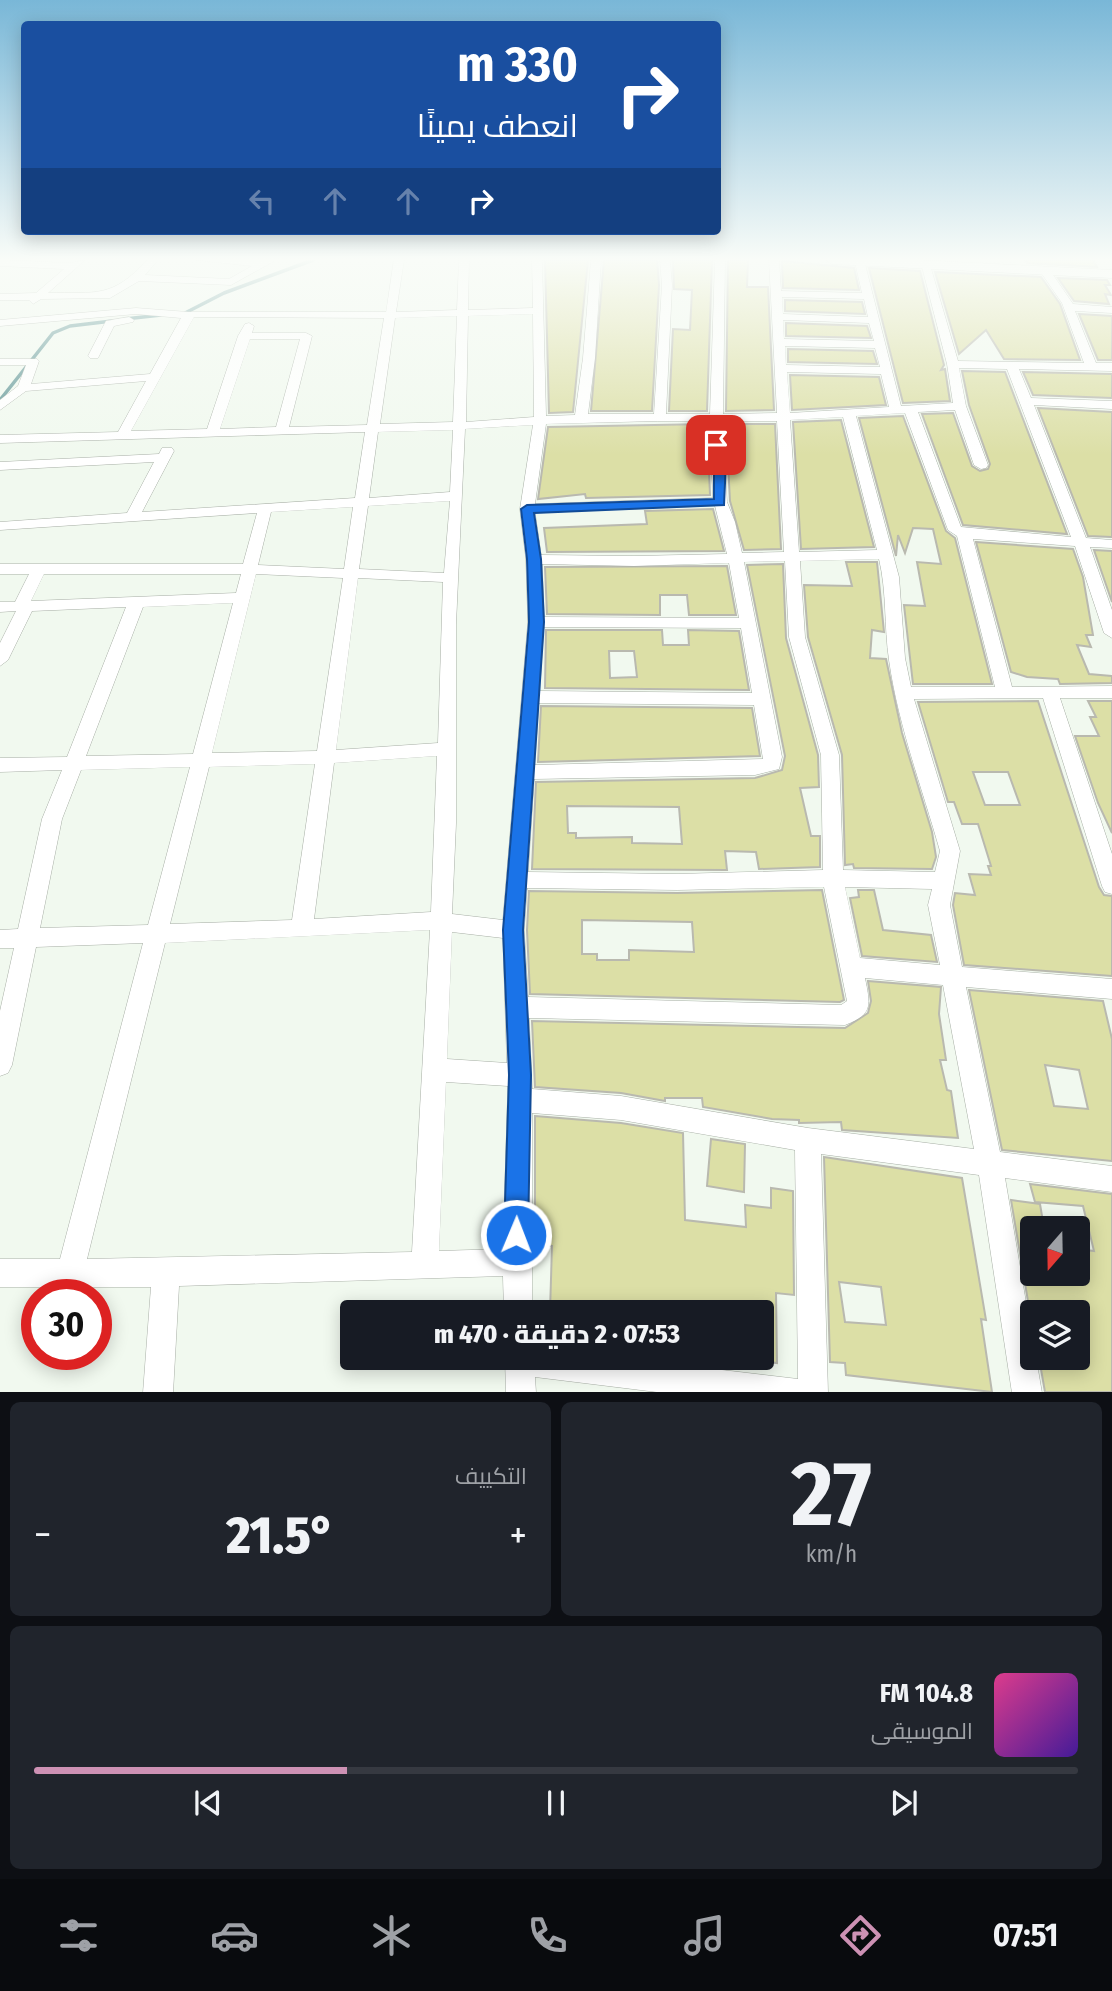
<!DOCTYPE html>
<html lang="ar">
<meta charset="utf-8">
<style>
body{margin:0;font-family:"Fira Sans Condensed",Cairo,sans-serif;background:#20242c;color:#f1f3f6;direction:rtl;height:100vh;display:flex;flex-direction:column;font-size:26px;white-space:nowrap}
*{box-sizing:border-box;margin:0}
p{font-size:23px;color:#9ea1a6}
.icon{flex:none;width:38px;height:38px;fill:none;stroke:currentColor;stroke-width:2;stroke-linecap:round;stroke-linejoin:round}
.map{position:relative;height:1392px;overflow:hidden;direction:ltr}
.details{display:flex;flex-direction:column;gap:10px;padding:10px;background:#0d0f14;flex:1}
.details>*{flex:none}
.guide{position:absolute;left:21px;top:21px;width:700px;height:214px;border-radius:7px;box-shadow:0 4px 18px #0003;direction:rtl;background:#1a4fa0;color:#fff;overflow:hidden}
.needle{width:46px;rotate:200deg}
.fabs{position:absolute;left:1020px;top:1216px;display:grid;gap:14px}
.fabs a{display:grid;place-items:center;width:70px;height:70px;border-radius:7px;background:#171b24;box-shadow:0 4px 18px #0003;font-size:35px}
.speed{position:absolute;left:21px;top:1279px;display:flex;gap:14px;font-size:35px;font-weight:700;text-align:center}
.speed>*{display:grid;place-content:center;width:91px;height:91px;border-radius:50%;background:#171b24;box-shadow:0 4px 18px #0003;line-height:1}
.speed .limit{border:10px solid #d22;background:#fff;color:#111}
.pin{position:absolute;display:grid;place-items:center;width:60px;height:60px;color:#fff;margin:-30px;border-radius:14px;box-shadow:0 4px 10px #0006}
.me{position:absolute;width:77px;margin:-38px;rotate:1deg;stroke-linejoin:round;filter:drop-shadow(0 0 5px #0008)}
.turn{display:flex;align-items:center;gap:24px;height:147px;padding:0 28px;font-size:32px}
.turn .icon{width:91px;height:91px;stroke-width:2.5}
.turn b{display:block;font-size:49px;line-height:60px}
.lanes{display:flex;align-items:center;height:66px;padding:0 28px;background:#0003;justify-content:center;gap:35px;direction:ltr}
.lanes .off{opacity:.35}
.big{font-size:52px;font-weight:800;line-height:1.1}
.details .card{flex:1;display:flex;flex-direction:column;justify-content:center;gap:10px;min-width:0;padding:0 24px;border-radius:10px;background:#20242c}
.details .dial{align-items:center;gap:0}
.dial b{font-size:91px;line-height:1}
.song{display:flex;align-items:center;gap:21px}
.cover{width:84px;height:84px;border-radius:10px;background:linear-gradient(135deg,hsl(330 70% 55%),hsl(260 70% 35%))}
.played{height:7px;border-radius:4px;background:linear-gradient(90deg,#cd91b4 30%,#363941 30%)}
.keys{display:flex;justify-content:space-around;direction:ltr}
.heat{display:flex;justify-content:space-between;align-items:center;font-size:38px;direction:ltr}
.details .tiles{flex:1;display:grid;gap:10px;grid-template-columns:1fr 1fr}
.card:last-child{grid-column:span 2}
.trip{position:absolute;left:340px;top:1300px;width:434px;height:70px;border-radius:7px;background:#171b24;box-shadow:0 4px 18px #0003;font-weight:800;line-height:70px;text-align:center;direction:rtl}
.menu{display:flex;height:112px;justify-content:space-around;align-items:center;background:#090b0e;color:#9ea1a6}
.menu .icon{width:49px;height:49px}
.menu .on{color:#cd91b4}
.menu b{font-size:32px;color:#f1f3f6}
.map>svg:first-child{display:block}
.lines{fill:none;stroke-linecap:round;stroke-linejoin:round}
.stream{stroke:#619696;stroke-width:3.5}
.building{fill:#dcdfa6;stroke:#b9b9af;stroke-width:2;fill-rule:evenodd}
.minor-casing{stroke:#a8afa6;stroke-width:1}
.tertiary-casing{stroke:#a8afa6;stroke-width:1}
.minor{fill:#fff;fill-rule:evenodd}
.tertiary{fill:#fff;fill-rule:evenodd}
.route{fill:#1a73e8;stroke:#114b97;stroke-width:2}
</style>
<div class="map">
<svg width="1112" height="1393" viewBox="0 0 1112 1393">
<rect width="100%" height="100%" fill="#f1f9ef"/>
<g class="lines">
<!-- stream -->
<g class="stream">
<path d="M185 313 224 293 313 260"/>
<path d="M125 319 161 315"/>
<path d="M0 400 53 333 70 326 112 321"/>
</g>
</g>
<!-- building -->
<g class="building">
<path d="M545 260H588L573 412 549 413Z"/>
<path d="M604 260H657L659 285 652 411H591Z"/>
<path d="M673 260H712L707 411H669L673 329 690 330 692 290 674 289Z"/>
<path d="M728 260H748L747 287H768L774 410 726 411Z"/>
<path d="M1025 260H1093L1097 267 1027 263Z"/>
<path d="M782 261 854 268 859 290 783 288Z"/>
<path d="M869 268 920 271 944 365 941 370 945 369 950 401 903 403Z"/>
<path d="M935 272 1041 277 1060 304 1080 360 1004 359 986 330 959 354Z"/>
<path d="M1058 278 1107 280 1110 285H1105L1111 295 1105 294 1109 304 1074 301Z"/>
<path d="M785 300 862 302 865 314 785 311Z"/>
<path d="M1079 314 1112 316V360H1098Z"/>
<path d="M786 323 867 326 871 338 786 336Z"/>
<path d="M788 349 873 351 877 364 788 362Z"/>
<path d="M962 371 1005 372 1067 534 963 525 922 414 953 413 972 466 980 471 988 469 990 464 969 405Z"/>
<path d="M1023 372 1112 374V398L1033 395Z"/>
<path d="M790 375 879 377 886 405 792 410Z"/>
<path d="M1038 408 1112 412V537L1088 536Z"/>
<path d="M903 416 946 531 955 538 992 684H913L904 605 925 606 917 562 941 564 933 529 913 528 905 553 898 535 896 556 859 418Z"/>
<path d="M841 420 874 547 801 549 793 422Z"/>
<path d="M707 424 710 495 586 498 585 494 538 499 548 427Z"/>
<path d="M726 424H775L781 549 744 550 730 501Z"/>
<path d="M713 509 724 551 547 552 544 528 647 524 645 511Z"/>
<path d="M976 542 1073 549 1083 577 1093 635H1086L1091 647 1077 645 1089 674 1112 676V683L1060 684 1058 679 1027 677 1011 672Z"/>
<path d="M1094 550 1112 551V602Z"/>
<path d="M846 562H877L884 632 872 630 870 658 886 659 902 733 932 832 936 857 932 869 854 868 853 864 845 865 842 755 808 637 804 585 852 586Z"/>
<path d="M783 564 786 638 818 755 819 787 800 788 811 836H820V867L759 869 756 852 725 851 727 870 532 869 536 782 755 778 782 770 785 756 747 565ZM567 806 679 807 682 844 632 843V837L576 838V833H568Z"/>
<path d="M727 566 736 615H689L687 595H660V615L547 614 545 567Z"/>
<path d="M546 630H662L663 645H689L688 630 739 631 749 690 545 688ZM609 651H634L637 677 610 678Z"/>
<path d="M1038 701 1099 887 1104 895 1112 896V976L964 965 953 905 955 893 975 895 969 874 991 875 988 866H991L978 824H962L954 802H948L918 702ZM973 772H1008L1020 805H985Z"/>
<path d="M1088 701H1112V833L1098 803 1075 736H1099L1090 717H1096Z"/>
<path d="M541 706 752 708 760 756 538 762Z"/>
<path d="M822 890 844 1000 840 1002 530 994 527 930 529 891 677 893ZM582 920 692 922 694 952 629 950V960H597V954H582Z"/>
<path d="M858 890H874L883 930 931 935 937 962 862 956 850 898 859 897Z"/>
<path d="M868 981 941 987 939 1014 946 1060H940L947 1090 951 1091 958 1138 842 1130 841 1122 799 1123V1120L772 1119 703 1107 702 1098H665V1101L621 1093 535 1087 532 1021 845 1028 868 1013 871 1001Z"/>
<path d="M969 990 1103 1001 1112 1039V1161L1002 1150ZM1045 1065 1079 1070 1088 1109 1054 1106Z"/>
<path d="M535 1116 621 1123 683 1133 685 1220 746 1227 745 1205 771 1208V1188L793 1191 794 1295 776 1293 777 1363 761 1361V1312H550L552 1246H535Z"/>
<path d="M711 1139 745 1144 744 1192 707 1186Z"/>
<path d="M824 1157 962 1178 986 1320 981 1319 992 1392 846 1375 845 1363 830 1362ZM839 1282 881 1287 886 1325 845 1322Z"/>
<path d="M1030 1184 1112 1194V1392H1045L1039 1358H1081L1078 1312H1032V1325L1011 1200 1040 1204 1044 1228H1032V1274H1078V1249L1094 1251 1083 1206 1035 1202Z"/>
</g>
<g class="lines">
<!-- minor casing -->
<g class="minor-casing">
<g id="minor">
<path d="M0 260 71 263 85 260 48 293C96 292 112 299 147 260H158L145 275 229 279 252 266 196 260H276L231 285 139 281 110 298 41 299 33 304 29 300H0V294L36 293 64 269 0 266Z"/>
<path d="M394 260H404L396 312 457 310 459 260H469L468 310 533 308 532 260H542L546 416 575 415 583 358 591 260H601L595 358 588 414H654L662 285 660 260H670L672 285 666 414H710L715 260H725L723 414 777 413 769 260H779L781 291 862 293 855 262 864 260 901 406 953 403 947 364 921 263 930 265 958 361 1084 363 1062 303 1040 271 1041 269H1049L1073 304 1112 307V313L1075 311 1096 363H1112V371L1019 369 1031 398 1112 401V409L1034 405 1086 538 1112 540V548L1090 547 1112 610V638L1104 633 1075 546 973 539 1012 687 1112 686V698H1060L1112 854V894L1105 892 1102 886 1043 698 914 699 960 851 950 905 962 967 1112 979V999L966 987 1000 1152 1112 1166V1192L1005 1178 1032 1338V1358H1036L1042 1393H1012L979 1175 821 1154 828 1393H665L535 1377 536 1393H506L505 1358H621L798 1379 795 1150 621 1120 532 1113V1312H504L503 1276 179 1286 173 1393H143L151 1287H0V1259H60L143 943 36 947 12 1065 8 1073 0 1076V1011L14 948H0V930L18 929 42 819 62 770 0 772V758L67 757 126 607 32 611 8 660 0 666V643L16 611 0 612V602H15L29 574H0V564H243L257 513 0 530V522L127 513 154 462 0 470V462L159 454 162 448H172L174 451 142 512 355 498 365 432 0 443V435L118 432 146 381 26 391 0 410V400L18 386 26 365H0V359H37L39 361 31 384 150 374 181 318 136 314 0 326V320L136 308 188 312H386ZM782 297 864 299 868 317 783 314ZM533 314 534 417 466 422 468 316ZM457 316 453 422 380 424 395 318ZM194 317 384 318 367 425 289 427 312 336 306 333H252L254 326 249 323 245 324 238 336 207 429 131 431ZM783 320 869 323 874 341 784 339ZM250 339H300L276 427 220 429ZM785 346 875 348 880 367 786 365ZM959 368 1007 369 1071 537 961 527 918 412 955 410 974 465 981 469 986 468 988 465 966 406ZM787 372 881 374 889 407 790 413ZM905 413 948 530 957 536 995 687H911L905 658 899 577 856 416ZM843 417 877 550 799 552 790 420ZM658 421H710L713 498 535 504 546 424ZM723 421H777L784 552 742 553 735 522 727 502ZM533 425 520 509 526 559 528 622 503 920 452 914 456 823V624L465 429ZM453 430 450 492 369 498 378 432ZM450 501 444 573 359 569 368 506ZM715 506 727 554 634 556 541 555 535 513ZM353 507 344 569 258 565 271 512ZM879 559C887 592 884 626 889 660 898 724 922 788 940 851L935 872 843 870 839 755 805 637 800 561ZM785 561 789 637 821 755 823 870 677 874 528 872 534 779 755 775 779 769 782 757 744 562ZM729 563 739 618 544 617 542 564 634 566ZM44 574H241L236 593 31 601ZM256 574 343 578 317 751 212 753ZM358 578 443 582 438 743 336 750ZM233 603 193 754 86 756 143 607ZM544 627 741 628 752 693 540 691ZM539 703 754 705 763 759 535 765ZM437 756 431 912 314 919 334 763ZM315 764 292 920 170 924 209 767ZM190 767 148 925 40 928 62 819 81 770ZM824 887 847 1001 841 1005 528 997 524 930 527 888 677 890ZM845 887 932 889 928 905 940 965 860 958ZM430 930 412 1252 87 1259 165 943ZM452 932 503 938 507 1063 447 1059ZM865 978 943 985 974 1149 808 1128 621 1096 532 1089 529 1018 845 1025C874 1014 870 1004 865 978ZM446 1082 508 1086 503 1249 439 1251Z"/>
<path d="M129 317 134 320 133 322 114 326 98 358H90L88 356 106 321Z"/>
</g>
</g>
<!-- tertiary casing -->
<g class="tertiary-casing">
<path id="tertiary" d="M826 260H917L1112 270V278L832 264Z"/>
</g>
<!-- minor -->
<use href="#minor" class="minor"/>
<!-- tertiary -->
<use href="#tertiary" class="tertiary"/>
</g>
<!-- sky -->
<linearGradient id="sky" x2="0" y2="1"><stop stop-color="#79b7d7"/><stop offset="0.57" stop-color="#f9fcf8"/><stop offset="1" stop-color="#f9fcf8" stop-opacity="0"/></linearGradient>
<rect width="1112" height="455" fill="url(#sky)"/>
<!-- route -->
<path class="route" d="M716 442 722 445 726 461 724 505 534 513 541 559 544 622 523 930 531 1075 528 1235 525 1243 516 1247 507 1243 504 1235 509 1075 503 930 529 622 527 559 521 509 527 505 714 499V461L710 445Z"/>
</svg>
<div class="fabs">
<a><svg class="needle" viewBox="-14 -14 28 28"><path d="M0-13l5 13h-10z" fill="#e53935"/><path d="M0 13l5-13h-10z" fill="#9ea1a6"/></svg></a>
<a><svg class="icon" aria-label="layers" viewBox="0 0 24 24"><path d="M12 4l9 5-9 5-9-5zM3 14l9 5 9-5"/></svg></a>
</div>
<div class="speed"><div class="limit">30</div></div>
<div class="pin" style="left:716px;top:445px;background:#d93025"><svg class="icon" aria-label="arrive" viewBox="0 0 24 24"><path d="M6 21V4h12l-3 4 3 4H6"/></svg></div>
<svg class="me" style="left:516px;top:1235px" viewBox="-20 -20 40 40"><circle r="17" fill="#1a73e8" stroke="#fff" stroke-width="3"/><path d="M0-11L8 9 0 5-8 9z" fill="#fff"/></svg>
<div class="trip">07:53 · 2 دقيقة · 470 m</div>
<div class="guide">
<div class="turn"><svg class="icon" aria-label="right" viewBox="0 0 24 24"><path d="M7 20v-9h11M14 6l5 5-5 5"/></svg><div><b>330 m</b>انعطف يمينًا</div></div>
<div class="lanes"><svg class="icon off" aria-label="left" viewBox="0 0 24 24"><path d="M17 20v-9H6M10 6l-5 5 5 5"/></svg><svg class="icon off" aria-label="ahead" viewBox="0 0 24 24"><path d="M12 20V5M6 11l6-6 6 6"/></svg><svg class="icon off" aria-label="ahead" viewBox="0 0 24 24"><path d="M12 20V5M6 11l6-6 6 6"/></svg><svg class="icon" aria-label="right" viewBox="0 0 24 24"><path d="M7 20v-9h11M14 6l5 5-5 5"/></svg></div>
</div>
</div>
<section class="details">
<div class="tiles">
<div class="card dial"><b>27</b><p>km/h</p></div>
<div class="card"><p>التكييف</p>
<div class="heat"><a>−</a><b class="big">21.5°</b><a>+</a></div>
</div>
<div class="card">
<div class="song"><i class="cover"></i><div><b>104.8 FM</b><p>الموسيقى</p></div></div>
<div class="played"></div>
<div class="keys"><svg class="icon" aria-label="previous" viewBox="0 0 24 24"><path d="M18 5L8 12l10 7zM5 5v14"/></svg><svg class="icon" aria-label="pause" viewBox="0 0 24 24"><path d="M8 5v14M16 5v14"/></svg><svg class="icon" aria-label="next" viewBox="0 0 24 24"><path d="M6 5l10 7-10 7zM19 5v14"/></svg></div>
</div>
</div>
</section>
<nav class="menu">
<b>07:51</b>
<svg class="icon on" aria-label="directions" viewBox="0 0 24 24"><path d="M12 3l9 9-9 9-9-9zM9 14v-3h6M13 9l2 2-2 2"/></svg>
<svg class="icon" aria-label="music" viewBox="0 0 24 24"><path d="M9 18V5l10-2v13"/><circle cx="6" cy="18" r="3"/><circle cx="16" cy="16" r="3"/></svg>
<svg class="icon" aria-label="phone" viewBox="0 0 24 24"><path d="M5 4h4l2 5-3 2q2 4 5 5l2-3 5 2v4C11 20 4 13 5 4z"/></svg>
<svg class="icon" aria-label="climate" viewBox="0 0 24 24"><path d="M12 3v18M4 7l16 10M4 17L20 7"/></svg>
<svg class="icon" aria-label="car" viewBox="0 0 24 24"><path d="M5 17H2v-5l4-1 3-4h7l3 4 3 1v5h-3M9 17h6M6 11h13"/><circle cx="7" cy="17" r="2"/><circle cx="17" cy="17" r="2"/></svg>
<svg class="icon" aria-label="filters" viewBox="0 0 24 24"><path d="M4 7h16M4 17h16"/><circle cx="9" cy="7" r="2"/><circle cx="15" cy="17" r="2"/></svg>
</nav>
